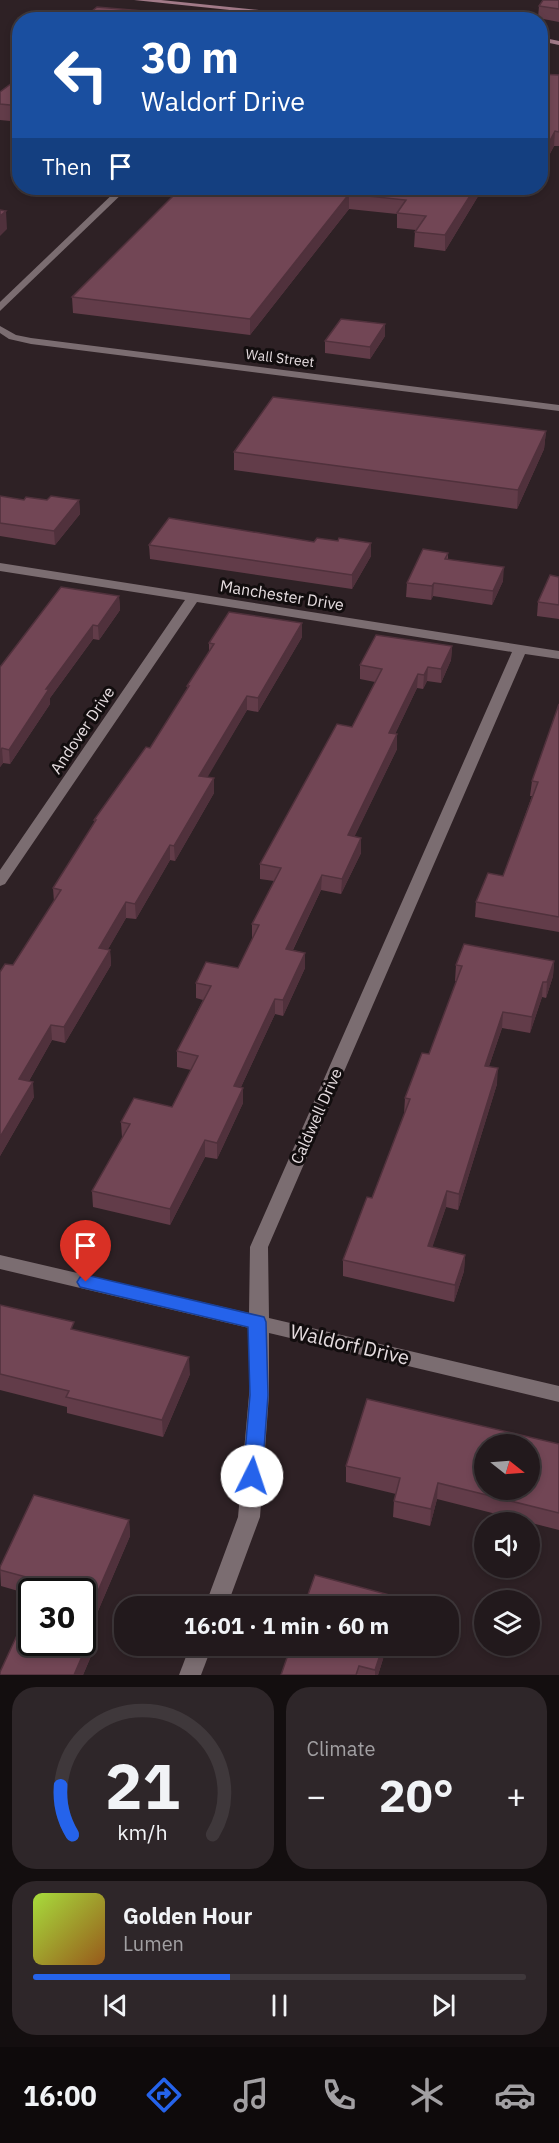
<!DOCTYPE html>
<meta charset="utf-8">
<style>
body{margin:0;font-family:"IBM Plex Sans",sans-serif;background:#2e2629;color:#f1f3f6;height:100vh;display:flex;flex-direction:column;font-size:22px;white-space:nowrap}
*{box-sizing:border-box;margin:0}
p{font-size:20px;color:#a2a0a3}
.icon{flex:none;width:33px;height:33px;fill:none;stroke:currentColor;stroke-width:2;stroke-linecap:round;stroke-linejoin:round}
.map{position:relative;height:1675px;overflow:hidden}
.side{display:flex;flex-direction:column;gap:12px;padding:12px;background:#130e0f;flex:1}
.side>*{flex:none}
.banner{position:absolute;left:12px;top:12px;width:536px;height:183px;border-radius:24px;box-shadow:0 3px 9px #0003,0 0 0 2px #3f383b;background:#1a4fa0;color:#fff;overflow:hidden}
.needle{width:39px;rotate:107deg}
.buttons{position:absolute;left:474px;top:1434px;display:grid;gap:12px}
.buttons a{display:grid;place-items:center;width:66px;height:66px;border-radius:50%;background:#22191c;box-shadow:0 3px 9px #0003,0 0 0 2px #3f383b;font-size:30px}
.speed{position:absolute;left:18px;top:1578px;display:flex;gap:12px;font-size:30px;font-weight:700;text-align:center}
.speed>*{display:grid;place-content:center;width:78px;height:78px;border-radius:50%;background:#22191c;box-shadow:0 3px 9px #0003,0 0 0 2px #3f383b;line-height:1}
.speed .limit{border:3px solid #111;border-radius:9px;background:#fff;color:#111}
.pin{position:absolute;display:grid;place-items:center;width:51px;height:51px;color:#fff;margin:-62px -26px;border-radius:50% 50% 50% 0;rotate:-45deg;box-shadow:0 0 6px #0007}
.pin .icon{rotate:45deg}
.me{position:absolute;width:66px;margin:-33px;rotate:4deg;stroke-linejoin:round;filter:drop-shadow(0 0 4px #0008)}
.turn{display:flex;align-items:center;gap:21px;height:126px;padding:0 30px;font-size:27px}
.turn .icon{width:78px;height:78px;stroke-width:2.5}
.turn b{display:block;font-size:42px;line-height:51px}
.then{display:flex;align-items:center;height:57px;padding:0 30px;background:#0003;gap:12px;font-size:22px}
.big{font-size:45px;font-weight:800;line-height:1.1}
.side .widget{flex:1;display:flex;flex-direction:column;justify-content:center;gap:9px;min-width:0;padding:0 21px;border-radius:24px;background:#2e2629}
.side .dial{align-items:center;gap:0}
.dial svg{height:156px;overflow:visible;fill:none;stroke:#3f383b;stroke-width:7;stroke-linecap:round;text-anchor:middle}
.dial text{fill:#f1f3f6;stroke:none}
.song{display:flex;align-items:center;gap:18px}
.cover{width:72px;height:72px;border-radius:9px;background:linear-gradient(135deg,hsl(80 70% 55%),hsl(30 70% 35%))}
.played{height:6px;border-radius:3px;background:linear-gradient(90deg,#2563eb 40%,#3f383b 40%)}
.keys{display:flex;justify-content:space-around;direction:ltr}
.heat{display:flex;justify-content:space-between;align-items:center;font-size:33px;direction:ltr}
.side .tiles{flex:1;display:grid;gap:12px;grid-template-columns:1fr 1fr}
.widget:last-child{grid-column:span 2}
.trip{position:absolute;left:114px;top:1596px;width:345px;height:60px;border-radius:24px;background:#22191c;box-shadow:0 3px 9px #0003,0 0 0 2px #3f383b;font-weight:800;line-height:60px;text-align:center}
.dock{display:flex;height:96px;justify-content:space-around;align-items:center;background:#0e0a0b;color:#a2a0a3}
.dock .icon{width:42px;height:42px}
.dock .active{color:#2563eb}
.dock b{font-size:27px;color:#f1f3f6}
.map>svg:first-child{display:block}
.lines{fill:none;stroke-linecap:round;stroke-linejoin:round}
.street{fill:#7b6d71;fill-rule:evenodd}
.secondary{fill:#a27a88;fill-rule:evenodd}
.wall{fill:#623c49}
.shaded-wall{fill:#50313c}
.building{fill:#724655;stroke:#50313c;stroke-width:1.5;fill-rule:evenodd}
.route{fill:#2563eb;stroke:#184099;stroke-width:1.5}
.labels{text-anchor:middle;dominant-baseline:central;stroke-width:6;stroke-linejoin:round;paint-order:stroke}
.far-street-label{font-size:14px;fill:#e6dde0;stroke:#120d0e}
.street-label{font-size:16px;fill:#e6dde0;stroke:#120d0e}
.near-street-label{font-size:20px;fill:#e6dde0;stroke:#120d0e}
</style>
<div class="map">
<svg width="559" height="1675" viewBox="0 0 559 1675">
<rect width="100%" height="100%" fill="#2e2125"/>
<g class="lines">
<!-- street -->
<g class="street">
<path d="M119 188H128L0 311V302Z"/>
<path d="M0 326 16 335 31 338 559 405V411L31 344 9 339 0 333Z"/>
<path d="M0 563 559 651V659L525 654 268 1247 269 1318 559 1386V1402L269 1333V1395L260 1517 227 1606H205L238 1517 249 1395V1328L0 1269V1255L249 1313 250 1247 512 652 197 602 5 884 0 886V870L185 600 0 571Z"/>
<path d="M190 1646H212L201 1675H179Z"/>
</g>
<!-- secondary -->
<g class="secondary">
<path d="M134 0H161L357 20H325Z"/>
<path d="M540 37 559 41V45L540 41Z"/>
</g>
</g>
<!-- wall -->
<g class="wall">
<path d="M559 0V22L538 18 539 6Z"/>
<path d="M540 74 559 75V146H554L544 165H540Z"/>
<path d="M20 77V122L0 120V92Z"/>
<path d="M181 188H483L445 251 414 247 415 232 416 230 397 228V214L349 209 250 335 73 313 72 297Z"/>
<path d="M385 336 370 359 325 353V341Z"/>
<path d="M546 431 544 449 517 509 234 470V452Z"/>
<path d="M0 496 24 500H79L80 514 55 545 0 536Z"/>
<path d="M149 545 371 556 352 589 150 559Z"/>
<path d="M448 553V559L503 581 492 605 433 596 431 600 406 597 407 583Z"/>
<path d="M559 577V619L537 616 538 602Z"/>
<path d="M119 596 120 610 99 640 93 639 50 698V704L10 764 3 763 0 767V667Z"/>
<path d="M302 637 258 712 247 710 207 777 214 778V793L175 861 170 860 136 919 126 918 108 949 110 950 111 965 65 1043 52 1040 29 1081 34 1097 0 1156V972L13 965 54 902 53 888 94 824V820L150 748 187 690V686L209 652V643Z"/>
<path d="M452 646 451 660 441 683 427 681 423 689 417 688 395 734H397V749L354 837 361 853 341 894 321 890 293 950 305 953V968L283 1016 275 1014 241 1087 243 1103 217 1159 205 1157 170 1225 93 1207 92 1191 122 1138 121 1122 172 1107 191 1070 177 1067V1051L203 1000 196 998V983L238 968 252 939V924L274 881 260 879V864L352 727 375 682 360 679V665Z"/>
<path d="M559 704V932L475 917 476 902 503 876 532 796H530L532 781Z"/>
<path d="M554 961 553 976 546 998 542 997 530 1033 502 1028 489 1066 497 1084 458 1210 446 1207 432 1247 465 1255 464 1271 454 1302 343 1276V1260L372 1198 404 1114 405 1098 429 1054 457 981H455L456 965Z"/>
<path d="M0 1305 75 1330 190 1374 163 1437 67 1413V1407L0 1390Z"/>
<path d="M559 1444V1530L437 1499 430 1526 393 1517 394 1501 396 1494 346 1482V1466Z"/>
<path d="M129 1520 130 1536 92 1625 95 1626 97 1642 83 1675H0L82 1592H32V1595L1 1586 0 1567Z"/>
<path d="M291 1646H387L378 1675H281Z"/>
</g>
<!-- shaded-wall -->
<g class="shaded-wall">
<path d="M555 131 554 146 544 165 545 150Z"/>
<path d="M475 188H483L445 251V235Z"/>
<path d="M349 194V209L250 335V319Z"/>
<path d="M6 211 7 229 0 236V216Z"/>
<path d="M385 324V336L370 359V347Z"/>
<path d="M546 431 544 449 517 509 518 490Z"/>
<path d="M79 500 80 514 55 545 54 531Z"/>
<path d="M371 543V556L352 589V575Z"/>
<path d="M504 567 503 581 492 605 493 591Z"/>
<path d="M434 583 433 596 431 600 432 586Z"/>
<path d="M119 596 120 610 99 640 98 626Z"/>
<path d="M302 623V637L258 712V698Z"/>
<path d="M93 625V639L50 698V704L10 764 9 750 46 689Z"/>
<path d="M452 646 451 660 441 683V669Z"/>
<path d="M428 667 427 681 423 689 424 675Z"/>
<path d="M418 674 417 688 389 747V733Z"/>
<path d="M247 696V710L200 790 199 776Z"/>
<path d="M397 734V749L348 850V835Z"/>
<path d="M2 748 3 763 0 767V751Z"/>
<path d="M214 778V793L175 861 174 846Z"/>
<path d="M361 838V853L341 894 342 879Z"/>
<path d="M170 845V860L136 919 135 904Z"/>
<path d="M322 875 321 890 286 964V949Z"/>
<path d="M126 902V918L100 963 99 948Z"/>
<path d="M110 950 111 965 65 1043 64 1027Z"/>
<path d="M305 953V968L283 1016V1000Z"/>
<path d="M554 961 553 976 546 998 547 982Z"/>
<path d="M543 982 542 997 530 1033 532 1017Z"/>
<path d="M275 999V1014L234 1102V1086Z"/>
<path d="M503 1012 502 1028 484 1081 485 1066Z"/>
<path d="M51 1025 52 1040 21 1095 19 1079Z"/>
<path d="M498 1068 497 1084 458 1210 459 1194Z"/>
<path d="M33 1082 34 1097 0 1156V1137Z"/>
<path d="M243 1088V1103L217 1159V1143Z"/>
<path d="M205 1140V1157L170 1225V1209Z"/>
<path d="M447 1191 446 1207 427 1263 428 1246Z"/>
<path d="M465 1255 464 1271 454 1302 455 1285Z"/>
<path d="M189 1357 190 1374 163 1437 162 1420Z"/>
<path d="M438 1483 437 1499 430 1526 431 1509Z"/>
<path d="M129 1520 130 1536 86 1639 84 1623Z"/>
<path d="M95 1626 97 1642 83 1675H74Z"/>
<path d="M383 1646H387L378 1675H375V1670Z"/>
</g>
<!-- building -->
<g class="building">
<path d="M543 0H559V9L539 6Z"/>
<path d="M97 7 224 18 223 20H81Z"/>
<path d="M540 74 559 75V132L555 131 545 150H540Z"/>
<path d="M20 77V106L0 104V92Z"/>
<path d="M181 188H475L445 235 415 232 426 216 397 213 406 200 349 194 250 319 72 297Z"/>
<path d="M0 210 6 211 0 216Z"/>
<path d="M341 319 385 324 370 347 325 341Z"/>
<path d="M273 397 546 431 518 490 234 452Z"/>
<path d="M0 496 24 500 26 497 47 500 51 496 79 500 54 531 0 523Z"/>
<path d="M169 518 314 542 317 538 338 541 339 538 371 543 352 575 149 545Z"/>
<path d="M423 549 448 553 445 559 504 567 493 591 434 583 432 586 407 583Z"/>
<path d="M550 575 559 577V605L538 602Z"/>
<path d="M61 587 119 596 98 626 93 625 46 689H49L9 750 2 748 0 751V667Z"/>
<path d="M229 612 302 623 258 698 247 696 199 776 214 778 174 846 170 845 135 904 126 902 99 948 110 950 64 1027 51 1025 19 1079 33 1082 0 1137V972L5 964 13 965 61 890 53 888 96 820H94L146 747 150 748 189 686H187L214 644 209 643Z"/>
<path d="M376 635 452 646 441 669 428 667 424 675 418 674 389 733 397 734 348 835 361 838 342 879 322 875 286 949 305 953 283 1000 275 999 234 1086 243 1088 217 1143 205 1140 170 1209 92 1191 130 1124 121 1122 134 1098 172 1107 198 1056 177 1051 211 986 196 983 206 962 238 968 259 925 252 924 281 868 260 864 337 724 352 727 382 669 360 665Z"/>
<path d="M559 704V917L476 902 488 873 503 876 538 782 532 781Z"/>
<path d="M464 944 554 961 547 982H543L532 1017 503 1012 485 1066 498 1068 459 1194 447 1191 428 1246 465 1255 455 1285 343 1260 367 1197 372 1198 410 1099 405 1098 422 1053 429 1054 462 966 456 965Z"/>
<path d="M0 1305 74 1322 71 1329 189 1357 162 1420 66 1397 69 1391 0 1374Z"/>
<path d="M367 1399 559 1444V1513L438 1483 431 1509 394 1501 400 1478 346 1466ZM484 1444H530V1490H484Z"/>
<path d="M34 1495 129 1520 84 1623 95 1626 74 1675H0V1672L32 1603V1642H82V1592H37L41 1581 0 1570V1567Z"/>
<path d="M315 1575 397 1597 395 1606H304Z"/>
<path d="M291 1646H383L375 1670 359 1666 356 1675H281Z"/>
</g>
<!-- route -->
<path class="route" d="M86 1275 264 1317 266 1322 268 1395 262 1476 259 1482 252 1484 246 1482 243 1476 250 1395 248 1327 80 1287 77 1282 80 1277Z"/>
<g class="labels">
<!-- far-street labels -->
<g class="far-street-label">
<text transform="translate(280 358) rotate(7)">Wall Street</text>
</g>
<!-- street labels -->
<g class="street-label">
<text transform="translate(282 595) rotate(9)">Manchester Drive</text>
<text transform="translate(82 730) rotate(-56)">Andover Drive</text>
<text transform="translate(316 1116) rotate(-66)">Caldwell Drive</text>
</g>
<!-- near-street labels -->
<g class="near-street-label">
<text transform="translate(350 1344) rotate(13)">Waldorf Drive</text>
</g>
</g>
</svg>
<div class="buttons">
<a><svg class="needle" viewBox="-14 -14 28 28"><path d="M0-13l5 13h-10z" fill="#e53935"/><path d="M0 13l5-13h-10z" fill="#a2a0a3"/></svg></a>
<a><svg class="icon" aria-label="sound" viewBox="0 0 24 24"><path d="M4 9h4l5-4v14l-5-4H4zM17 9q2 3 0 6"/></svg></a>
<a><svg class="icon" aria-label="layers" viewBox="0 0 24 24"><path d="M12 4l9 5-9 5-9-5zM3 14l9 5 9-5"/></svg></a>
</div>
<div class="speed"><div class="limit">30</div></div>
<div class="pin" style="left:86px;top:1282px;background:#d93025"><svg class="icon" aria-label="arrive" viewBox="0 0 24 24"><path d="M6 21V4h12l-3 4 3 4H6"/></svg></div>
<svg class="me" style="left:252px;top:1476px" viewBox="-20 -20 40 40"><circle r="19" fill="#fff"/><path d="M0-13L10 11 0 6-10 11z" fill="#2563eb"/></svg>
<div class="trip">16:01 · 1 min · 60 m</div>
<div class="banner">
<div class="turn"><svg class="icon" aria-label="left" viewBox="0 0 24 24"><path d="M17 20v-9H6M10 6l-5 5 5 5"/></svg><div><b>30 m</b>Waldorf Drive</div></div>
<div class="then">Then<svg class="icon" aria-label="arrive" viewBox="0 0 24 24"><path d="M6 21V4h12l-3 4 3 4H6"/></svg></div>
</div>
</div>
<section class="side">
<div class="tiles">
<div class="widget dial"><svg viewBox="0 0 100 80">
<path d="M14 69A42 42 0 1 1 86 69"/>
<path d="M14 69A42 42 0 0 1 8 44" stroke="#2563eb"/>
<text x="50" y="56" font-size="32" font-weight="700">21</text>
<text x="50" y="72" font-size="11">km/h</text>
</svg></div>
<div class="widget"><p>Climate</p>
<div class="heat"><a>−</a><b class="big">20°</b><a>+</a></div>
</div>
<div class="widget">
<div class="song"><i class="cover"></i><div><b>Golden Hour</b><p>Lumen</p></div></div>
<div class="played"></div>
<div class="keys"><svg class="icon" aria-label="previous" viewBox="0 0 24 24"><path d="M18 5L8 12l10 7zM5 5v14"/></svg><svg class="icon" aria-label="pause" viewBox="0 0 24 24"><path d="M8 5v14M16 5v14"/></svg><svg class="icon" aria-label="next" viewBox="0 0 24 24"><path d="M6 5l10 7-10 7zM19 5v14"/></svg></div>
</div>
</div>
</section>
<nav class="dock">
<b>16:00</b>
<svg class="icon active" aria-label="directions" viewBox="0 0 24 24"><path d="M12 3l9 9-9 9-9-9zM9 14v-3h6M13 9l2 2-2 2"/></svg>
<svg class="icon" aria-label="music" viewBox="0 0 24 24"><path d="M9 18V5l10-2v13"/><circle cx="6" cy="18" r="3"/><circle cx="16" cy="16" r="3"/></svg>
<svg class="icon" aria-label="phone" viewBox="0 0 24 24"><path d="M5 4h4l2 5-3 2q2 4 5 5l2-3 5 2v4C11 20 4 13 5 4z"/></svg>
<svg class="icon" aria-label="climate" viewBox="0 0 24 24"><path d="M12 3v18M4 7l16 10M4 17L20 7"/></svg>
<svg class="icon" aria-label="car" viewBox="0 0 24 24"><path d="M5 17H2v-5l4-1 3-4h7l3 4 3 1v5h-3M9 17h6M6 11h13"/><circle cx="7" cy="17" r="2"/><circle cx="17" cy="17" r="2"/></svg>
</nav>
